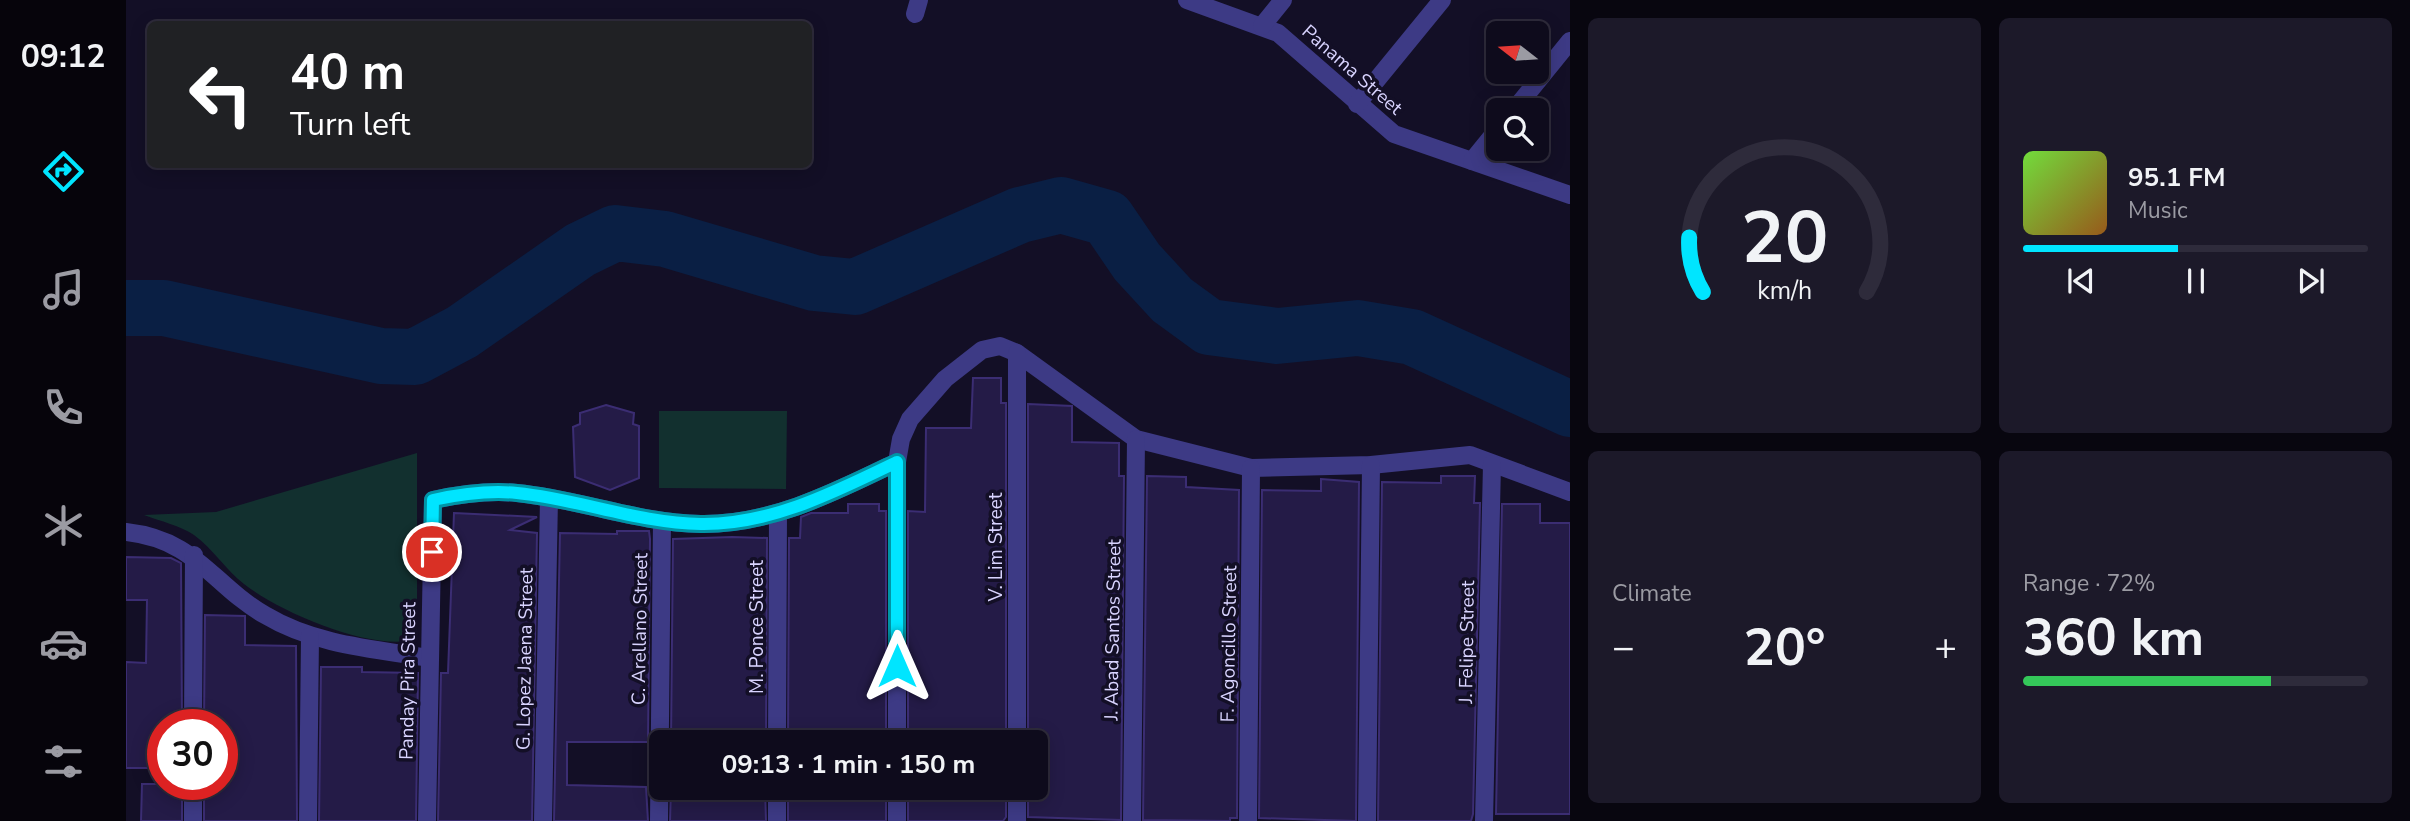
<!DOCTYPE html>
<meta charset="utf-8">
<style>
body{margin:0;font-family:"Nunito Sans",sans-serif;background:#1c1929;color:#f1f3f6;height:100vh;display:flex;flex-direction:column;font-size:26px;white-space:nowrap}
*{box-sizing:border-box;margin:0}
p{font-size:23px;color:#9b9ba3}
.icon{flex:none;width:38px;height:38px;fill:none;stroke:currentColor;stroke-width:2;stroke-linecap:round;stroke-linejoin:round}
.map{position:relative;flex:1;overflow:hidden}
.panel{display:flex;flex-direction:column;gap:18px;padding:18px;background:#08060f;width:840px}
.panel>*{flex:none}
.hud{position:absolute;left:21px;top:21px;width:665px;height:147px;border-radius:10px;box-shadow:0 4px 18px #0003,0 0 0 2px #2e2b3b;background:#202124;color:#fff;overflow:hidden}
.needle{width:46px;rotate:287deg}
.controls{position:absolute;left:1360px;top:21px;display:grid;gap:14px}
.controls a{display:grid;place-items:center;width:63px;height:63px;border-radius:10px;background:#0e0b1c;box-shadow:0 4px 18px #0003,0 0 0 2px #2e2b3b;font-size:35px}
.speed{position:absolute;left:21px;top:709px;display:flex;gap:14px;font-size:35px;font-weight:700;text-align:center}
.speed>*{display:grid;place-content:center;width:91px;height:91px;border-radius:50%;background:#0e0b1c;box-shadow:0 4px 18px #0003,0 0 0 2px #2e2b3b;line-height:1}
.speed .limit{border:10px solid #d22;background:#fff;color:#111}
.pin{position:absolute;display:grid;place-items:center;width:60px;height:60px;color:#fff;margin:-30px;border:4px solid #fff;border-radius:50%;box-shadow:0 2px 7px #0007}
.me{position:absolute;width:77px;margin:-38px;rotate:0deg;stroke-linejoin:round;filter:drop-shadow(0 0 5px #0008)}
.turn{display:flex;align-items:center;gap:24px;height:147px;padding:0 28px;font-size:32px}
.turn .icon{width:91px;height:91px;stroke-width:2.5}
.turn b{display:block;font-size:49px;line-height:60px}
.big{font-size:52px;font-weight:700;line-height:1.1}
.panel .widget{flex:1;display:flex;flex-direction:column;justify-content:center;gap:10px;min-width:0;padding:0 24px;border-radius:10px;background:#1c1929}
.panel .dial{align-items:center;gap:0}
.dial svg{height:182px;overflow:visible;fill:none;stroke:#2e2b3b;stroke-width:7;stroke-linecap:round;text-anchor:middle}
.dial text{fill:#f1f3f6;stroke:none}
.song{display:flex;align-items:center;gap:21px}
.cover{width:84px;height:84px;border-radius:10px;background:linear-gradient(135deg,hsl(100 70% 55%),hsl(30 70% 35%))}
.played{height:7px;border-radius:4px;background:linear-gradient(90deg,#00e5ff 45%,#2e2b3b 45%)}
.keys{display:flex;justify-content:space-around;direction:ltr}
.heat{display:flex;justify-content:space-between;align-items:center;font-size:38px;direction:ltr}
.charge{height:10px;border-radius:5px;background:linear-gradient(90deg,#34c759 72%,#2e2b3b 0)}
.panel .tiles{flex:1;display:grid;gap:18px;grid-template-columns:repeat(2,1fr)}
.trip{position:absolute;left:523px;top:730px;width:399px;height:70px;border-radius:10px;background:#0e0b1c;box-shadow:0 4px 18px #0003,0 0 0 2px #2e2b3b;font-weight:700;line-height:70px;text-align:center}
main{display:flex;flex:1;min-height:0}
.dock{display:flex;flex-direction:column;width:126px;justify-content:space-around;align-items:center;background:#06040b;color:#9b9ba3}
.dock .icon{width:49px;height:49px}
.dock .active{color:#00e5ff}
.dock b{font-size:32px;color:#f1f3f6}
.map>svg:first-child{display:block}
.green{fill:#12302f}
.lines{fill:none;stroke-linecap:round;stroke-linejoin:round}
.river{stroke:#0a1f44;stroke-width:56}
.building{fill:#241b47;stroke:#3b2d73;stroke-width:2}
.minor{stroke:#3d3a85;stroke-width:18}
.route-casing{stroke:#0095a6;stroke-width:18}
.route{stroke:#00e5ff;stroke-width:12}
.labels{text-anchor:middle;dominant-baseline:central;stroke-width:7;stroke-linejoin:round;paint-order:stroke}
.street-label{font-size:19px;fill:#d9d4ff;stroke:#130f26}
</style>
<main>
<nav class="dock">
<b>09:12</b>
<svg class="icon active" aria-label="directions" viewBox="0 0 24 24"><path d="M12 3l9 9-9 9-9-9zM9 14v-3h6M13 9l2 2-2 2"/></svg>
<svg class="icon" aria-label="music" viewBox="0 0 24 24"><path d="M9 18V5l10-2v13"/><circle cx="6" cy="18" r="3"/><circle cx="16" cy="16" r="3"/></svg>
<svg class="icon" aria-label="phone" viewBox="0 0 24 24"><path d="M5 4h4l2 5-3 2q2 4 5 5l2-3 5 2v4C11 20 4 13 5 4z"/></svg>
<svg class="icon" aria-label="climate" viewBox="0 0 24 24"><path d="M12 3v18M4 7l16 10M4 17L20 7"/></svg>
<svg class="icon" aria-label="car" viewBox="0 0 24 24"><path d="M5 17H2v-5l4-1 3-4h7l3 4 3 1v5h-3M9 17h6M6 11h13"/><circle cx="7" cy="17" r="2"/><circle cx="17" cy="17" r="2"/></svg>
<svg class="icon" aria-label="filters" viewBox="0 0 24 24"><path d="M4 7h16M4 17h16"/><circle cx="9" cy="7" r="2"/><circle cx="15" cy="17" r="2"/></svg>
</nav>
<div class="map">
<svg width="1444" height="821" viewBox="0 0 1444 821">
<rect width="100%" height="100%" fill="#130f26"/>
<!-- green -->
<g class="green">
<path d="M533 411H661L660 489 533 488Z"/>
<path d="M291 453V634L287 640C242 650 154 612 118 584 100 570 87 549 68 535 55 526 34 521 18 515L90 512Z"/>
</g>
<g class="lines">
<!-- river -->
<path class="river" d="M0 308H38L255 356 289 357 336 332 454 250 489 233 539 239 688 283 729 287 894 215 935 205 981 218 1011 262 1046 300 1083 327 1151 336 1232 328 1286 337 1444 409"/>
</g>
<!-- building -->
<g class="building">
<path d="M847 378H875V403H880V742H782V511L799 512 800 428H845Z"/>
<path d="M902 404 946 406V442L993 443V476H998L995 820 902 817V790L910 788V742H902Z"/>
<path d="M480 405 508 413 507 424 513 426V478L484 490 449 477 447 427 454 424V413Z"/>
<path d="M1021 476 1060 477V487L1113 490 1111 818H1104V821L1017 820Z"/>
<path d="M1315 476H1349L1348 503H1354L1347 814 1345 821H1252L1256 482 1315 483Z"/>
<path d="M1195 479 1233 482 1230 821 1133 818 1136 490 1195 491Z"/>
<path d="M722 504H753V511H760V742H662L663 538H674L675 517 685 513H722Z"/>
<path d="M1376 504H1414V523H1444V814H1370Z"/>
<path d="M328 513 411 517 384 530 411 533 406 821H312L315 673H322Z"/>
<path d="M491 531H523L524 539 522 742H441V785L520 787 522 821H428L434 533 491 534Z"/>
<path d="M606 537 641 538 640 742H545L547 539Z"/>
<path d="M0 557 45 558 55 563 56 724H37V768H0V662L20 663 21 600H0Z"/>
<path d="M79 615 119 616V645L170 646 171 821H78V784H96V724H78Z"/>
<path d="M195 667H236V672L292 673 290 821H193Z"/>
<path d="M16 784H56V821H15Z"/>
<path d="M545 788 639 789 640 821H544Z"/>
<path d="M719 788H760V821H662V790L719 791Z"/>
<path d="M782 788 880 789V817L877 821H782Z"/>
</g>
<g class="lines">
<!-- minor -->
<g class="minor">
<path d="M1061 0 1152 33 1268 134 1444 195"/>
<path d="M789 14 793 0"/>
<path d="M1136 26 1157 0"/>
<path d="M1231 104 1316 0"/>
<path d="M1388 110 1444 41"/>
<path d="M1346 161 1372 129"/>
<path d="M0 532C71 540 85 584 139 615 189 645 248 649 304 658"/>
<path d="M67 724 68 555"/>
<path d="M651 742 652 513"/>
<path d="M771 742V462L775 439 784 419 819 379 856 350 874 346 891 353 1010 439 1125 468 1245 465 1344 455 1444 492"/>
<path d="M891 742V353"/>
<path d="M771 788V821"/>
<path d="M67 821V784"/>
<path d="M182 821 184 636"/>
<path d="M301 821 307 500C335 494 362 490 391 493 453 499 512 523 575 524 645 525 709 492 771 462"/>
<path d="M417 821 423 498"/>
<path d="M533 821 536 521"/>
<path d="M651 821V788"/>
<path d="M891 821V788"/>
<path d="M1006 821 1010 439"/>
<path d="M1122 821 1125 468"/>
<path d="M1241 821 1245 465"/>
<path d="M1358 821 1366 464"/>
</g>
</g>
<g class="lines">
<!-- route casing -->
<g class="route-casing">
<path id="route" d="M306 552 307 500C335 494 362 490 391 493 453 499 512 523 575 524 645 525 709 492 771 462V666"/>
</g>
<!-- route -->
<use href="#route" class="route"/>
</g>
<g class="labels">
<!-- street labels -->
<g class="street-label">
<text transform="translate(1226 70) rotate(41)">Panama Street</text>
<text transform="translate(870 547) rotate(-90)">V. Lim Street</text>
<text transform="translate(631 627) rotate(-90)">M. Ponce Street</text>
<text transform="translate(514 629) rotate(-89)">C. Arellano Street</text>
<text transform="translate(987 630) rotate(-89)">J. Abad Santos Street</text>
<text transform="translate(1341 642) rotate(-89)">J. Felipe Street</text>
<text transform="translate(1103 644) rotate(-89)">F. Agoncillo Street</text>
<text transform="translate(399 659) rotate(-89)">G. Lopez Jaena Street</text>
<text transform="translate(282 681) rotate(-89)">Panday Pira Street</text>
</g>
</g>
</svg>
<div class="controls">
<a><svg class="needle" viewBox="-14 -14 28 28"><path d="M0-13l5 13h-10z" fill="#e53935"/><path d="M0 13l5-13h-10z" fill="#9b9ba3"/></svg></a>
<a><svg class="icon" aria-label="search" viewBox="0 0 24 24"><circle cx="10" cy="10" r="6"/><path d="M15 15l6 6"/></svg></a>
</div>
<div class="speed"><div class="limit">30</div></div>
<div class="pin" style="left:306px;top:552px;background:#d93025"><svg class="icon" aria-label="arrive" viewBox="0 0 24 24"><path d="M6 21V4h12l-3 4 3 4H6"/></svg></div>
<svg class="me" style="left:771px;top:666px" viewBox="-20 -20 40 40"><path d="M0-17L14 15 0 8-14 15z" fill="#00e5ff" stroke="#fff" stroke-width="4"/></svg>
<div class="trip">09:13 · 1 min · 150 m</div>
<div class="hud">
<div class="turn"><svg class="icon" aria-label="left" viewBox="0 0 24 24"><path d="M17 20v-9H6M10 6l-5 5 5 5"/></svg><div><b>40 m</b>Turn left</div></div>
</div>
</div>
<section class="panel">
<div class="tiles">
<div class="widget dial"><svg viewBox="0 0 100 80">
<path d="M14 69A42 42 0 1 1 86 69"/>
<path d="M14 69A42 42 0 0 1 8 45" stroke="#00e5ff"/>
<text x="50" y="56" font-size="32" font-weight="700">20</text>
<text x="50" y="72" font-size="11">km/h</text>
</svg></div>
<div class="widget">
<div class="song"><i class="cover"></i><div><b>95.1 FM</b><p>Music</p></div></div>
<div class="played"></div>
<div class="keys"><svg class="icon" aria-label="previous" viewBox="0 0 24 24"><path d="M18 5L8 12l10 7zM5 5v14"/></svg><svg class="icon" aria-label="pause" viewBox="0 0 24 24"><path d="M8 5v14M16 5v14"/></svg><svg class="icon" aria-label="next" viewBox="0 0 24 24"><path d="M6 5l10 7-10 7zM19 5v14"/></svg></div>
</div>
<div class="widget"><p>Climate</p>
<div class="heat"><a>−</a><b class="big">20°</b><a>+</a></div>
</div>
<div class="widget"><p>Range · 72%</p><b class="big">360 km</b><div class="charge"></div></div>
</div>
</section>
</main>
